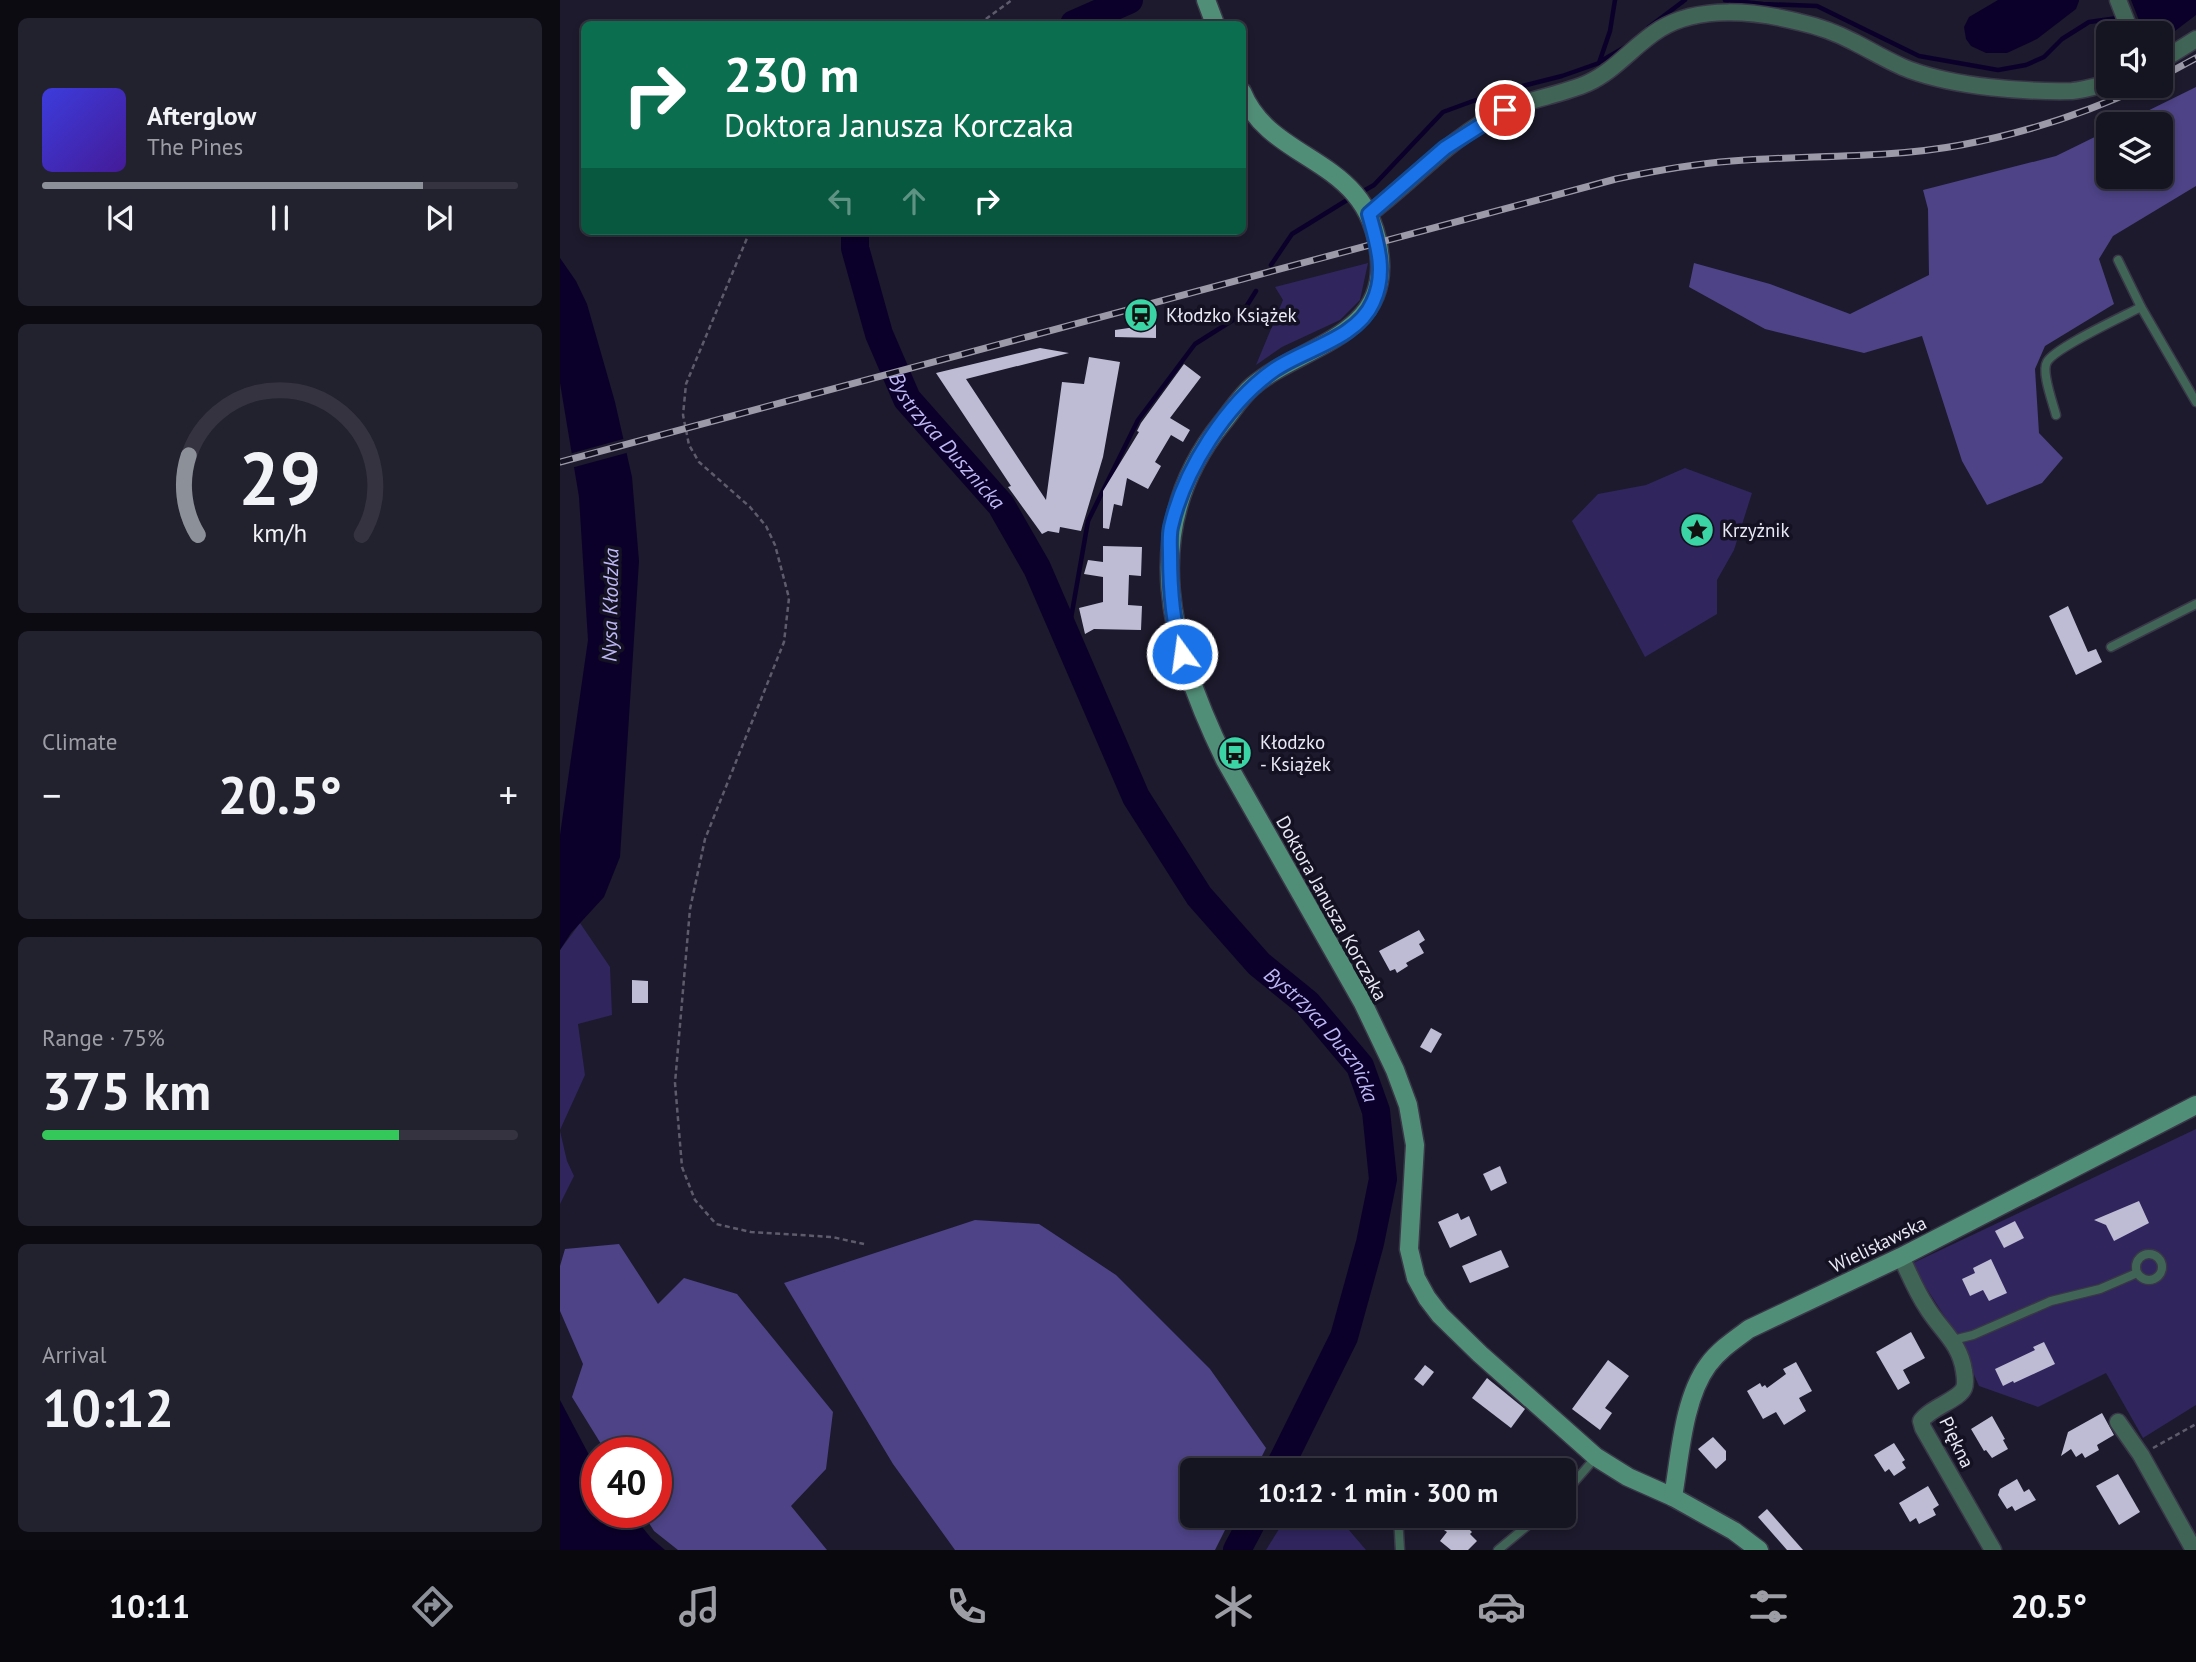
<!DOCTYPE html>
<meta charset="utf-8">
<style>
body{margin:0;font-family:"PT Sans",sans-serif;background:#22212e;color:#f1f3f6;height:100vh;display:flex;flex-direction:column;font-size:26px;white-space:nowrap}
*{box-sizing:border-box;margin:0}
p{font-size:23px;color:#9d9ea5}
.icon{flex:none;width:38px;height:38px;fill:none;stroke:currentColor;stroke-width:2;stroke-linecap:round;stroke-linejoin:round}
.map{position:relative;flex:1;overflow:hidden}
.drawer{display:flex;flex-direction:column;gap:18px;padding:18px;background:#0c0b12;width:560px}
.drawer>*{flex:none}
.guide{position:absolute;left:21px;top:21px;width:665px;height:214px;border-radius:10px;box-shadow:0 4px 10px #0003,0 0 0 2px #34333f;background:#0b6e4f;color:#fff;overflow:hidden}
.buttons{position:absolute;left:1536px;top:21px;display:grid;gap:14px}
.buttons a{display:grid;place-items:center;width:77px;height:77px;border-radius:10px;background:#151421;box-shadow:0 4px 10px #0003,0 0 0 2px #34333f;font-size:35px}
.speed{position:absolute;left:21px;top:1437px;display:flex;gap:14px;font-size:35px;font-weight:700;text-align:center}
.speed>*{display:grid;place-content:center;width:91px;height:91px;border-radius:50%;background:#151421;box-shadow:0 4px 10px #0003,0 0 0 2px #34333f;line-height:1}
.speed .limit{border:10px solid #d22;background:#fff;color:#111}
.pin{position:absolute;display:grid;place-items:center;width:60px;height:60px;color:#fff;margin:-30px;border:4px solid #fff;border-radius:50%;box-shadow:0 2px 7px #0007}
.me{position:absolute;width:77px;margin:-38px;rotate:346deg;stroke-linejoin:round;filter:drop-shadow(0 0 5px #0008)}
.turn{display:flex;align-items:center;gap:24px;height:147px;padding:0 28px;font-size:32px}
.turn .icon{width:91px;height:91px;stroke-width:2.5}
.turn b{display:block;font-size:49px;line-height:60px}
.lanes{display:flex;align-items:center;height:66px;padding:0 28px;background:#0003;justify-content:center;gap:35px;direction:ltr}
.lanes .off{opacity:.35}
.big{font-size:52px;font-weight:700;line-height:1.1}
.drawer .tile{flex:1;display:flex;flex-direction:column;justify-content:center;gap:10px;min-width:0;padding:0 24px;border-radius:10px;background:#22212e}
.drawer .dial{align-items:center;gap:0}
.dial svg{height:182px;overflow:visible;fill:none;stroke:#34333f;stroke-width:7;stroke-linecap:round;text-anchor:middle}
.dial text{fill:#f1f3f6;stroke:none}
.song{display:flex;align-items:center;gap:21px}
.cover{width:84px;height:84px;border-radius:10px;background:linear-gradient(135deg,hsl(240 70% 55%),hsl(260 70% 35%))}
.played{height:7px;border-radius:4px;background:linear-gradient(90deg,#8c9099 80%,#34333f 80%)}
.keys{display:flex;justify-content:space-around;direction:ltr}
.heat{display:flex;justify-content:space-between;align-items:center;font-size:38px;direction:ltr}
.charge{height:10px;border-radius:5px;background:linear-gradient(90deg,#34c759 75%,#34333f 0)}
.trip{position:absolute;left:620px;top:1458px;width:396px;height:70px;border-radius:10px;background:#151421;box-shadow:0 4px 10px #0003,0 0 0 2px #34333f;font-weight:700;line-height:70px;text-align:center}
.dock{display:flex;height:112px;justify-content:space-around;align-items:center;background:#08080d;color:#9d9ea5}
.dock .icon{width:49px;height:49px}
.dock .active{color:#8c9099}
.dock b{font-size:32px;color:#f1f3f6}
main{display:flex;flex:1;min-height:0}
.map>svg:first-child{display:block}
.green{fill:#30255d}
.forest{fill:#4d4386}
.water{fill:#0b002a}
.pier{fill:#1c1a2c}
.lines{fill:none;stroke-linecap:round;stroke-linejoin:round}
.stream{stroke:#0b002a;stroke-width:4.5}
.river{stroke:#0b002a;stroke-width:28}
.building{fill:#bdbcd4}
.lane-casing{stroke:#393748;stroke-width:11}
.street-casing{stroke:#393748;stroke-width:19}
.secondary-casing{stroke:#393748;stroke-width:21}
.path{stroke:#5e5c6c;stroke-width:2.5;stroke-dasharray:5 3.5;stroke-linecap:butt}
.lane{stroke:#406556;stroke-width:8}
.street{stroke:#406556;stroke-width:16}
.secondary{stroke:#518e77;stroke-width:18}
.rail-casing{stroke:#9c9aa9;stroke-width:7}
.rail{stroke:#131122;stroke-width:4.5;stroke-dasharray:13;stroke-linecap:butt}
.route-casing{stroke:#114b97;stroke-width:18}
.route{stroke:#1a73e8;stroke-width:12}
.labels{text-anchor:middle;dominant-baseline:central;stroke-width:7;stroke-linejoin:round;paint-order:stroke}
.poi-label{font-size:19px;fill:#eae9f6;stroke:#131122;text-anchor:start}
.street-label{font-size:19px;fill:#eae9f6;stroke:#131122}
.water-label{font-size:21px;font-style:italic;fill:#bdb8f4;stroke:#131122}
</style>
<main>
<section class="drawer">
<div class="tile">
<div class="song"><i class="cover"></i><div><b>Afterglow</b><p>The Pines</p></div></div>
<div class="played"></div>
<div class="keys"><svg class="icon" aria-label="previous" viewBox="0 0 24 24"><path d="M18 5L8 12l10 7zM5 5v14"/></svg><svg class="icon" aria-label="pause" viewBox="0 0 24 24"><path d="M8 5v14M16 5v14"/></svg><svg class="icon" aria-label="next" viewBox="0 0 24 24"><path d="M6 5l10 7-10 7zM19 5v14"/></svg></div>
</div>
<div class="tile dial"><svg viewBox="0 0 100 80">
<path d="M14 69A42 42 0 1 1 86 69"/>
<path d="M14 69A42 42 0 0 1 10 34" stroke="#8c9099"/>
<text x="50" y="56" font-size="32" font-weight="700">29</text>
<text x="50" y="72" font-size="11">km/h</text>
</svg></div>
<div class="tile"><p>Climate</p>
<div class="heat"><a>−</a><b class="big">20.5°</b><a>+</a></div>
</div>
<div class="tile"><p>Range · 75%</p><b class="big">375 km</b><div class="charge"></div></div>
<div class="tile"><p>Arrival</p><b class="big">10:12</b></div>
</section>
<div class="map">
<svg width="1636" height="1550" viewBox="0 0 1636 1550">
<rect width="100%" height="100%" fill="#1c1a2c"/>
<!-- green -->
<g class="green">
<path d="M808 263 800 300 780 320 722 347 696 365 723 300 715 287Z"/>
<path d="M1125 468 1192 493 1174 550 1157 580V614L1085 657 1012 521 1038 494 1086 485Z"/>
<path d="M20 923 50 967 52 1015 18 1024 25 1075 0 1130V950Z"/>
<path d="M1636 1129V1405L1583 1438 1546 1373 1478 1407 1419 1386 1397 1336 1351 1264Z"/>
<path d="M0 1131 7 1161 14 1176 0 1204Z"/>
<path d="M727 1516H777L806 1550H706Z"/>
</g>
<!-- forest -->
<g class="forest">
<path d="M1636 87V186L1553 236 1539 259 1554 304 1485 346 1475 369 1479 433 1503 458 1482 483 1427 505 1402 461 1362 336 1304 353 1205 329 1129 287 1134 263 1210 284 1290 314 1369 275 1368 209 1363 190 1496 156 1549 130V177H1601V124H1561Z"/>
<path d="M415 1220 479 1224 556 1275 650 1369 706 1448 695 1470H632V1516H672L655 1550H395L333 1464 224 1283Z"/>
<path d="M59 1244 98 1304 124 1278 177 1294 273 1412 266 1469 231 1506 267 1550H118L94 1531 82 1512H96V1452H46L12 1397 23 1364 0 1311V1266L5 1249Z"/>
</g>
<!-- water -->
<g class="water">
<path d="M1438 0H1519V1L1516 9 1477 39 1447 53H1426L1411 46 1406 39 1404 27 1409 17Z"/>
<path d="M1571 0H1636V15L1611 34 1601 36V33H1584Z"/>
<path d="M0 258 16 281 27 304 55 402 72 477 79 561 60 857 44 897 11 933 0 950V835L28 640 19 497 0 383Z"/>
<path d="M0 1400 37 1470V1512H70L91 1538 105 1550H0Z"/>
</g>
<!-- pier -->
<path class="pier" d="M67 438 70 452 11 468 9 454Z"/>
<g class="lines">
<!-- stream -->
<g class="stream">
<path d="M1165 0 1203 4 1257 6 1359 56 1438 70 1466 65 1484 57 1502 39 1529 22 1558 18"/>
<path d="M1089 27 1125 0"/>
<path d="M1041 61 1067 46"/>
<path d="M800 193 814 185 883 112 935 93 1002 76 1039 63 1050 31 1055 0"/>
<path d="M711 265 732 234 792 197"/>
<path d="M507 641 528 521 578 420 635 344 681 315 696 291"/>
</g>
<!-- river -->
<g class="river">
<path d="M514 24 569 0"/>
<path id="s1" d="M295 231V248L319 334 347 399 441 505 477 568 576 797 639 896 699 964 747 1003 800 1066 816 1111 823 1179 810 1243 784 1337 718 1470"/>
<path d="M677 1550 695 1516"/>
</g>
</g>
<!-- building -->
<g class="building">
<path d="M596 324V338L555 337V330Z"/>
<path d="M480 348 509 353 406 379 486 500 502 382 524 384 529 357 560 362 543 457 521 531 500 527 499 533 488 531 482 534 448 487 451 486 376 373Z"/>
<path d="M624 364 641 377 610 418 630 430 623 442 611 435 595 462 601 466 588 489 567 478 562 506 554 504 549 529 543 528V491L579 432 577 431 581 423Z"/>
<path d="M543 546 582 547 581 576 569 575 568 605 582 606 581 630 534 629 525 634 519 608 543 602V577L524 574 528 560 543 562Z"/>
<path d="M1508 606 1528 652 1536 649 1542 662 1516 675 1489 616Z"/>
<path d="M859 930 865 940 859 944 864 953 846 963 848 966 837 973 835 969 830 971 819 951Z"/>
<path d="M72 980 88 981V1003H72Z"/>
<path d="M871 1028 882 1034 871 1053 860 1047Z"/>
<path d="M940 1166 947 1183 931 1191 923 1174Z"/>
<path d="M1579 1201 1589 1223 1554 1241 1546 1225 1534 1220Z"/>
<path d="M898 1213 901 1220 909 1216 917 1235 890 1248 878 1222Z"/>
<path d="M1455 1221 1464 1238 1444 1248 1435 1231Z"/>
<path d="M941 1250 949 1267 910 1283 902 1266Z"/>
<path d="M1431 1259 1447 1293 1429 1301 1423 1290 1410 1296 1402 1279 1415 1273 1413 1268Z"/>
<path d="M1351 1332 1365 1358 1343 1370 1350 1383 1338 1390 1316 1352Z"/>
<path d="M1484 1342 1495 1364 1454 1383 1453 1381 1443 1386 1435 1369 1475 1350 1473 1347Z"/>
<path d="M1048 1360 1069 1376 1045 1408 1052 1413 1040 1430 1012 1409Z"/>
<path d="M1236 1362 1252 1391 1239 1398 1246 1411 1224 1425 1216 1412 1203 1419 1187 1391 1200 1383 1202 1387 1205 1385 1207 1388 1226 1374 1223 1369Z"/>
<path d="M865 1365 874 1372 863 1386 854 1379Z"/>
<path d="M927 1378 965 1409 951 1428 912 1398Z"/>
<path d="M1542 1413 1554 1435 1537 1445 1539 1450 1525 1458 1522 1453 1516 1457 1511 1449 1501 1456 1508 1432Z"/>
<path d="M1432 1416 1445 1439 1443 1440 1448 1449 1432 1458 1426 1450 1424 1451 1411 1429Z"/>
<path d="M1153 1437 1166 1451V1460L1156 1469 1138 1449Z"/>
<path d="M1334 1443 1345 1460 1342 1462 1346 1468 1334 1476 1329 1469 1325 1472 1314 1455Z"/>
<path d="M1558 1474 1580 1512 1559 1525 1536 1486Z"/>
<path d="M1457 1479 1464 1492 1469 1489 1476 1500 1455 1511 1452 1506 1447 1509 1438 1495 1440 1489Z"/>
<path d="M1368 1486 1379 1505 1373 1509 1376 1515 1359 1524 1356 1518 1350 1522 1339 1503Z"/>
<path d="M1207 1509 1243 1550H1227L1198 1517Z"/>
<path d="M896 1517 912 1532 910 1534 917 1541 908 1550H891L880 1541 887 1532 884 1530Z"/>
</g>
<g class="lines">
<!-- lane casing -->
<g class="lane-casing">
<g id="lane">
<path d="M1558 260 1581 307 1636 402"/>
<path d="M1496 415C1493 403 1481 372 1487 362 1494 348 1564 316 1581 307"/>
<path d="M1551 647 1636 604"/>
<circle cx="1589" cy="1267" r="13"/>
<path d="M1393 1340 1413 1335 1491 1301 1540 1289 1577 1273"/>
<path d="M1003 1495 1036 1457"/>
<path d="M838 1516 840 1550"/>
<path d="M938 1550 979 1516"/>
</g>
</g>
<!-- street casing -->
<g class="street-casing">
<g id="street">
<path d="M1558 0 1571 33"/>
<path d="M1601 61 1636 39"/>
<path d="M809 214C854 180 891 137 943 111 968 99 1001 95 1028 83 1056 70 1074 45 1100 29 1139 5 1196 11 1239 22 1257 26 1277 33 1294 42 1312 51 1331 63 1350 70 1397 87 1463 92 1512 91 1524 90 1537 86 1549 83"/>
<path d="M1341 1257C1349 1273 1356 1291 1366 1306 1380 1330 1400 1342 1404 1371 1405 1377 1406 1383 1404 1388 1399 1400 1371 1407 1361 1421L1363 1428 1433 1550"/>
<path d="M1558 1422 1581 1455 1634 1550"/>
</g>
</g>
<!-- secondary casing -->
<g class="secondary-casing">
<g id="secondary">
<path d="M646 0 655 24"/>
<path d="M682 92C712 166 813 155 820 261 825 338 738 347 693 386 681 396 672 411 662 423 576 529 610 648 665 760L803 1003 835 1070 848 1105 855 1145 849 1249 856 1278 867 1298 880 1315 920 1354 1036 1457 1068 1477 1113 1497 1174 1531 1199 1550"/>
<path d="M1113 1497C1120 1457 1123 1399 1148 1365 1159 1350 1174 1340 1189 1329L1341 1257 1636 1105"/>
</g>
</g>
<!-- path -->
<g class="path">
<path d="M419 24 452 0"/>
<path d="M190 231 126 384 123 415 129 445 139 462 190 507 206 526 215 545 229 598 224 642 145 839 130 909 115 1083 122 1167 135 1200 156 1224 191 1232 272 1237 304 1244"/>
<path d="M1593 1448 1636 1424"/>
</g>
<!-- lane -->
<use href="#lane" class="lane"/>
<!-- street -->
<use href="#street" class="street"/>
<!-- secondary -->
<use href="#secondary" class="secondary"/>
<!-- rail casing -->
<g class="rail-casing">
<g id="rail">
<path d="M1601 77 1636 58"/>
<path d="M0 462 1056 179C1094 171 1132 164 1172 161 1248 155 1326 159 1401 145 1465 133 1526 113 1584 86"/>
</g>
</g>
<!-- rail -->
<use href="#rail" class="rail"/>
</g>
<g class="lines">
<!-- route casing -->
<g class="route-casing">
<path id="route" d="M622 654C612 621 610 588 610 554 610 546 609 536 611 527 624 470 666 404 714 370 744 349 797 339 813 302 827 273 817 243 809 214L885 148 945 110"/>
</g>
<!-- route -->
<use href="#route" class="route"/>
</g>
<!-- icons -->
<defs>
<g id="station-disc" transform="scale(1.75)"><circle r="9.5" fill="#3ad4a5" stroke="#131122"/><path d="M-3-6H3Q5-6 5-4V2Q5 4 3 4L4.5 6H3L1.5 4h-3L-3 6H-4.5L-3 4Q-5 4-5 2V-4Q-5-6-3-6ZM-3.5-4v3h7v-3ZM-3.5 1v1.5H-2V1ZM2 1v1.5H3.5V1Z" fill="#111"/></g>
<g id="sight-disc" transform="scale(1.75)"><circle r="9.5" fill="#3ad4a5" stroke="#131122"/><path d="M0-6L1.8-2.2L6-1.7L2.9 1.2L3.7 5.4L0 3.3L-3.7 5.4L-2.9 1.2L-6-1.7L-1.8-2.2Z" fill="#111"/></g>
<g id="bus-disc" transform="scale(1.75)"><circle r="9.5" fill="#3ad4a5" stroke="#131122"/><path d="M-5-6H5V4H4V6H2V4H-2V6H-4V4H-5ZM-3.5-4V0h7V-4ZM-3.5 1.2v1.5H-2V1.2ZM2 1.2v1.5H3.5V1.2Z" fill="#111"/></g>
</defs>
<g fill-rule="evenodd">
<use href="#station-disc" x="581" y="315"/>
<use href="#sight-disc" x="1137" y="530"/>
<use href="#bus-disc" x="675" y="753"/>
</g>
<g class="labels">
<!-- poi labels -->
<g class="poi-label">
<text x="606" y="315">Kłodzko Książek</text>
<text x="1162" y="530">Krzyżnik</text>
<text x="700" y="742">Kłodzko<tspan x="700" dy="22">- Książek</tspan></text>
</g>
<!-- street labels -->
<g class="street-label">
<text transform="translate(772 908) rotate(61)">Doktora Janusza Korczaka</text>
<text transform="translate(1318 1244) rotate(-26)">Wielisławska</text>
<text transform="translate(1397 1442) rotate(64)">Piękna</text>
</g>
<!-- water labels -->
<g class="water-label">
<text stroke="none"><textPath href="#s1" startOffset="234">Bystrzyca Dusznicka</textPath></text>
<text transform="translate(50 605) rotate(-89)">Nysa Kłodzka</text>
<text stroke="none"><textPath href="#s1" startOffset="945">Bystrzyca Dusznicka</textPath></text>
</g>
</g>
</svg>
<div class="buttons">
<a><svg class="icon" aria-label="sound" viewBox="0 0 24 24"><path d="M4 9h4l5-4v14l-5-4H4zM17 9q2 3 0 6"/></svg></a>
<a><svg class="icon" aria-label="layers" viewBox="0 0 24 24"><path d="M12 4l9 5-9 5-9-5zM3 14l9 5 9-5"/></svg></a>
</div>
<div class="speed"><div class="limit">40</div></div>
<div class="pin" style="left:945px;top:110px;background:#d93025"><svg class="icon" aria-label="arrive" viewBox="0 0 24 24"><path d="M6 21V4h12l-3 4 3 4H6"/></svg></div>
<svg class="me" style="left:622px;top:654px" viewBox="-20 -20 40 40"><circle r="17" fill="#1a73e8" stroke="#fff" stroke-width="3"/><path d="M0-11L8 9 0 5-8 9z" fill="#fff"/></svg>
<div class="trip">10:12 · 1 min · 300 m</div>
<div class="guide">
<div class="turn"><svg class="icon" aria-label="right" viewBox="0 0 24 24"><path d="M7 20v-9h11M14 6l5 5-5 5"/></svg><div><b>230 m</b>Doktora Janusza Korczaka</div></div>
<div class="lanes"><svg class="icon off" aria-label="left" viewBox="0 0 24 24"><path d="M17 20v-9H6M10 6l-5 5 5 5"/></svg><svg class="icon off" aria-label="ahead" viewBox="0 0 24 24"><path d="M12 20V5M6 11l6-6 6 6"/></svg><svg class="icon" aria-label="right" viewBox="0 0 24 24"><path d="M7 20v-9h11M14 6l5 5-5 5"/></svg></div>
</div>
</div>
</main>
<nav class="dock">
<b>10:11</b>
<svg class="icon active" aria-label="directions" viewBox="0 0 24 24"><path d="M12 3l9 9-9 9-9-9zM9 14v-3h6M13 9l2 2-2 2"/></svg>
<svg class="icon" aria-label="music" viewBox="0 0 24 24"><path d="M9 18V5l10-2v13"/><circle cx="6" cy="18" r="3"/><circle cx="16" cy="16" r="3"/></svg>
<svg class="icon" aria-label="phone" viewBox="0 0 24 24"><path d="M5 4h4l2 5-3 2q2 4 5 5l2-3 5 2v4C11 20 4 13 5 4z"/></svg>
<svg class="icon" aria-label="climate" viewBox="0 0 24 24"><path d="M12 3v18M4 7l16 10M4 17L20 7"/></svg>
<svg class="icon" aria-label="car" viewBox="0 0 24 24"><path d="M5 17H2v-5l4-1 3-4h7l3 4 3 1v5h-3M9 17h6M6 11h13"/><circle cx="7" cy="17" r="2"/><circle cx="17" cy="17" r="2"/></svg>
<svg class="icon" aria-label="filters" viewBox="0 0 24 24"><path d="M4 7h16M4 17h16"/><circle cx="9" cy="7" r="2"/><circle cx="15" cy="17" r="2"/></svg>
<b>20.5°</b>
</nav>
